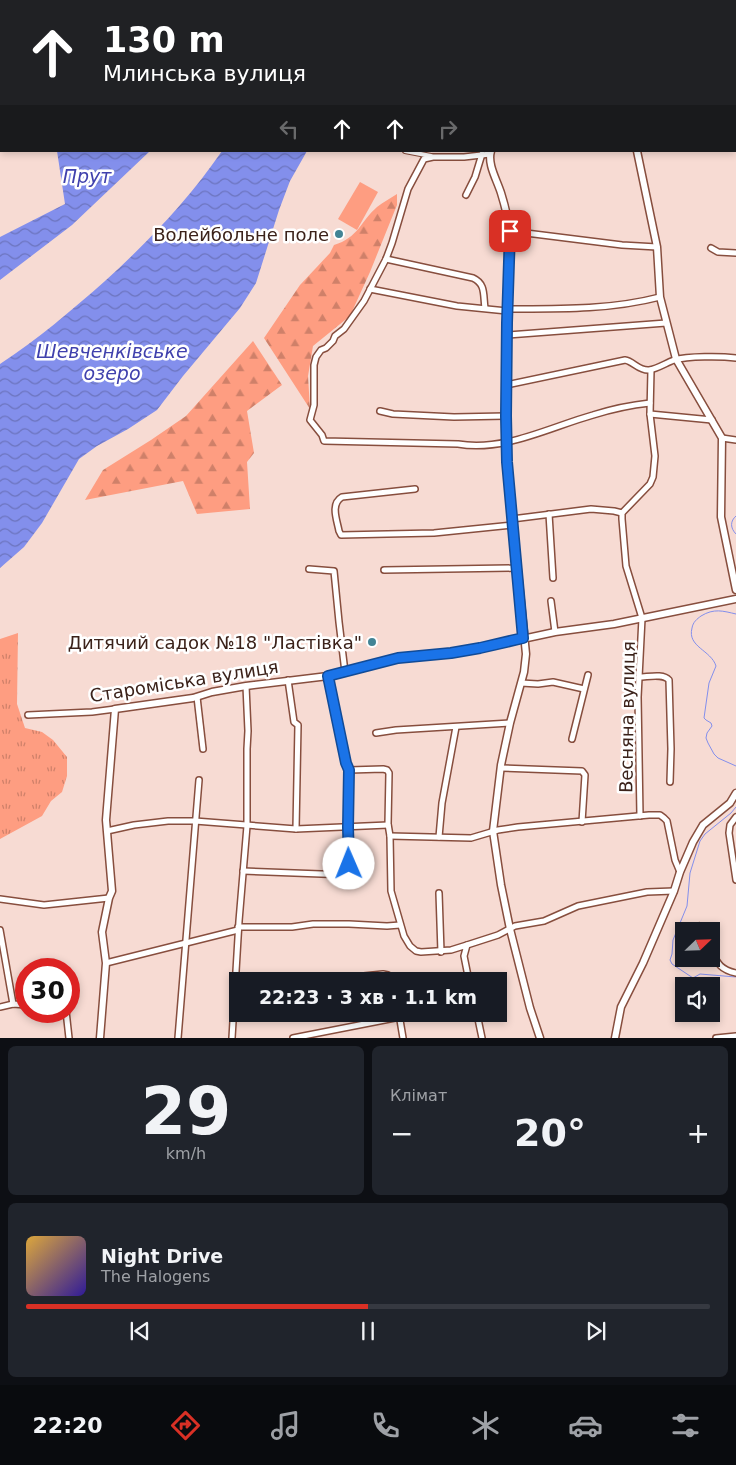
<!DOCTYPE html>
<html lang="uk">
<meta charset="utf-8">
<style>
body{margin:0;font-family:"DejaVu Sans",sans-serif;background:#20242c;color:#f1f3f6;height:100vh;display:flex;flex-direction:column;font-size:19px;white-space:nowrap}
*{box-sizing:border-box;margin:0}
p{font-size:16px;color:#9ea1a6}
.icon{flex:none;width:28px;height:28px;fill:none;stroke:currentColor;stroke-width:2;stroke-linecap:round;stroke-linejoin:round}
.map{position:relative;height:1038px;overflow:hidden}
.panel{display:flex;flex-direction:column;gap:8px;padding:8px;background:#0d0f14;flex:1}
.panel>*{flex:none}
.banner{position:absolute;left:0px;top:0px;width:736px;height:152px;box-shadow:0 2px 8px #0003;background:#202124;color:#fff;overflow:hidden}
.needle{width:32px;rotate:67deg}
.fabs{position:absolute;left:675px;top:922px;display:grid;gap:10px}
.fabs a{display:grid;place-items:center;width:45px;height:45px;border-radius:0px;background:#171b24;box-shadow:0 2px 8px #0003;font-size:25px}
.speed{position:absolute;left:15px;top:958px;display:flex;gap:10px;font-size:25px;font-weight:700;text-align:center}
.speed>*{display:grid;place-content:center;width:65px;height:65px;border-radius:50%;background:#171b24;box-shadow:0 2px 8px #0003;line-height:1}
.speed .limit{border:8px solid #d22;background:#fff;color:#111}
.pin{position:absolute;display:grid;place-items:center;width:42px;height:42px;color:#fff;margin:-21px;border-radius:10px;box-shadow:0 2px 8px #0006}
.me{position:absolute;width:55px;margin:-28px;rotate:359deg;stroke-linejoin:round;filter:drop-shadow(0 0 4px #0008)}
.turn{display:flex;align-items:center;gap:18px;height:105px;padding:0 20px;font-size:22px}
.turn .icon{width:65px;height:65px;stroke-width:2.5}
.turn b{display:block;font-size:35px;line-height:42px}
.lanes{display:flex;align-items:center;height:48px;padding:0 20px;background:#0003;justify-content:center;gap:25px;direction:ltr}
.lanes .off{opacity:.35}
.big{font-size:38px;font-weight:600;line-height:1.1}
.panel .card{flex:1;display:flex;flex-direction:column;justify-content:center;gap:8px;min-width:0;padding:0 18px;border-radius:8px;background:#20242c}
.panel .dial{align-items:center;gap:0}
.dial b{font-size:65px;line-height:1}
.song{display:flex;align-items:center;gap:15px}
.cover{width:60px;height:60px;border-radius:8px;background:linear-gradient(135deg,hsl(40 70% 55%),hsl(250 70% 35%))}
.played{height:5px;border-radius:2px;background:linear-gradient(90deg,#d93025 50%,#363941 50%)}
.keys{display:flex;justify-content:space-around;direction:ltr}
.heat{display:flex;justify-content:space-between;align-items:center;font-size:28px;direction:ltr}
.panel .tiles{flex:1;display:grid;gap:8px;grid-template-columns:1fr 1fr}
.card:last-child{grid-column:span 2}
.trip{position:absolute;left:229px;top:972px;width:278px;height:50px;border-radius:0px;background:#171b24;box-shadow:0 2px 8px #0003;font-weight:600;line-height:50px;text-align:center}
.menu{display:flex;height:80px;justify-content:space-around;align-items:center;background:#090b0e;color:#9ea1a6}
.menu .icon{width:35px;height:35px}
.menu .current{color:#d93025}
.menu b{font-size:22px;color:#f1f3f6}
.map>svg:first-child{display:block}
.forest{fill:url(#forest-firs)}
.park{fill:url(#park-tufts)}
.garden{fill:url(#garden-furrows)}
.pitch{fill:#fe9d81}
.water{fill:url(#water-waves)}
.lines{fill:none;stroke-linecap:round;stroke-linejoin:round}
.stream{stroke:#838fec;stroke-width:1}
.pedestrian-casing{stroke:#874e3e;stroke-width:6}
.minor-casing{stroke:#874e3e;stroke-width:8}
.tertiary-casing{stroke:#874e3e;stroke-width:9}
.pedestrian{stroke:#fff;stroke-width:4}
.minor{stroke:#fff;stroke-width:5}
.tertiary{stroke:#fff;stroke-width:6}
.route-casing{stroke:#114b97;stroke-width:12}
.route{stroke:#1a73e8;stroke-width:9}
.poi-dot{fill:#428495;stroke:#fff;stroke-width:2}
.labels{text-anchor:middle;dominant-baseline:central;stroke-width:5;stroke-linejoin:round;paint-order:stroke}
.poi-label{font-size:18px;fill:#3b221a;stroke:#fff;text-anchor:end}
.street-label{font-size:18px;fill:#3b221a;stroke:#fff}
.water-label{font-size:19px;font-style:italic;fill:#4041ad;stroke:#fff}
</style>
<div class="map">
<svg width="736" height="1038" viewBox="0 0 736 1038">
<defs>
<pattern id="forest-firs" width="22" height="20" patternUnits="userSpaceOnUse" patternTransform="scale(1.25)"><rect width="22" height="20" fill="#fe9d81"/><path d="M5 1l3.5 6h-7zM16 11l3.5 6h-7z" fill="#cf8069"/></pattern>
<pattern id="park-tufts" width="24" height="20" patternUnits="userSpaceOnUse" patternTransform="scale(1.25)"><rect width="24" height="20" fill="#fe9d81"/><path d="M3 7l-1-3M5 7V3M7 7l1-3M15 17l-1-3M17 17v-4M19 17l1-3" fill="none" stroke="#cf8069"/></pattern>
<pattern id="garden-furrows" width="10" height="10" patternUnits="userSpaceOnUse" patternTransform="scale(1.25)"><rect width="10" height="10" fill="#fe9d81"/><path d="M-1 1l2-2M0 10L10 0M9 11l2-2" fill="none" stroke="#cf8069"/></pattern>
<pattern id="water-waves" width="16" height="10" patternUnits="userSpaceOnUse" patternTransform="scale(1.25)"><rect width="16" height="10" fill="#838fec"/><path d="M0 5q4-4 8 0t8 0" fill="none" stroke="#6c74be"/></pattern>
</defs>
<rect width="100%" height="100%" fill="#f7dbd3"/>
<!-- forest -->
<g class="forest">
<path d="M397 194V205L370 272 350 316 313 346 308 376 310 409 264 338 300 285 330 253 334 245C358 238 361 221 377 207 383 202 391 198 397 194Z"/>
<path d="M253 341 282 385 247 411 254 453 247 462 250 509 197 514 183 481 85 500 103 470 151 440 186 416Z"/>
</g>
<!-- park -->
<path class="park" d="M18 633 17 704 25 728 42 732 53 740 67 757V776L62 792 51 801 42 816 0 839V639Z"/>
<!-- garden -->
<path class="garden" d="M0 0H94V1H1V112L0 114Z"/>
<!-- pitch -->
<path class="pitch" d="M360 182 378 192 357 230 338 219Z"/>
<!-- water -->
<g class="water">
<path d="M57 151H150L72 225 0 280V237L65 204Z"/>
<path d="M222 151H307L290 181 279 210 256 283 240 308 183 376 157 410 128 429 97 446 79 459 42 523 24 547 0 568V364C38 339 71 311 105 281 148 242 189 199 222 151Z"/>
</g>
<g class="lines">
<!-- stream -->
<g class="stream">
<path d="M736 516C730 521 730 528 736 534"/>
<path d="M736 614C723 611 714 608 701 616 697 619 693 622 692 628 687 647 711 650 716 666L709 683 704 718 706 720 711 723 712 726 707 733 706 738 708 743 714 754 718 758 736 766"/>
<path d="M736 807 731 813 705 834 700 841 690 873 687 906 673 940 672 954 670 960 672 964 693 978 700 974 736 977"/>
</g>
<!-- pedestrian casing -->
<g class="pedestrian-casing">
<path id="pedestrian" d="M405 151 431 156"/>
</g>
<!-- minor casing -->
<g class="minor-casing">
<g id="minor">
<path d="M665 0V1"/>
<path d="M35 1 36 0"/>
<path d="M550 1V0"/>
<path d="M0 44 1 45"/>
<path d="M0 58 1 57"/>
<path d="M490 154 464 157H433L424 159 408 189 392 243 386 259 364 301 344 329 335 336 333 341 326 348 321 350 316 357 314 365V405L310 420 322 435 324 441 458 444C504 452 550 427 593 415 612 409 631 405 650 403"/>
<path d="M466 195 475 177 482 154"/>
<path d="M510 231 622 245 657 247"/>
<path d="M711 248 718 252 736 253"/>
<path d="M386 259 473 278C486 284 483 295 485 308"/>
<path d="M370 289 457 306 507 311"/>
<path d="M507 309C559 309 610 310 660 297"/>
<path d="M507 335 666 323"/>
<path d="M506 385 625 360C633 361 639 371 649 370 657 369 666 363 674 360 688 356 721 356 736 358"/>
<path d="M380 411 393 414 454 417 506 416"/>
<path d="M650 414 712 420"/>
<path d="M722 438 736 440"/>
<path d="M415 489 342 497C330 504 337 520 339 531L341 535 434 533 513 525"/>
<path d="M549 514 553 578"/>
<path d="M512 519 591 509 614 511 622 513"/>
<path d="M309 569 334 571 339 622 345 672"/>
<path d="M384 570 517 568"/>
<path d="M551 601 555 632"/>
<path d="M328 676 346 763 349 770 383 769 387 770 389 773 388 824 390 836 391 891 404 936 410 946 416 951 421 952 451 950 467 945 464 956 469 981"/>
<path d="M639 677C648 677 663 673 669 680L671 749 670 782"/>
<path d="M288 680 294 722 298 725 296 829"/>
<path d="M521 683 538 684 553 682 584 689"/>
<path d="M197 697 203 749"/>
<path d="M28 715 92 712 115 709"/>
<path d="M376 733 396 730 510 723"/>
<path d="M572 739 588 675"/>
<path d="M501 768 582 771 585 775 582 822"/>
<path d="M640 816 638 697 642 618 626 566 622 519V513L650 484 653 477 655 456 650 414 651 370"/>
<path d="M736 817 730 825 729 833 736 880"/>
<path d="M107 831 134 825 168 821H195L296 829 388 825"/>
<path d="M390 836 471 838 498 830 518 827 649 815H660L664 818 667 821 675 860 680 872"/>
<path d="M439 837 442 803 456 727"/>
<path d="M243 871 348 875 347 827 349 770"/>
<path d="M439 893 441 952"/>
<path d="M0 899 44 905 109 898"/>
<path d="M699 926 701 931"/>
<path d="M238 927H292L313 924H349L387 926 400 925"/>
<path d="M0 930 13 1004"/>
<path d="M467 945 498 935 515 926 544 921 578 906 647 892 674 891"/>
<path d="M711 951C718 964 721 970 736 973"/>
<path d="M106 963 238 930"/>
<path d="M315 981 383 974 388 975 391 981"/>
<path d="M445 981H469"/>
<path d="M0 1007 13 1004 26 1005"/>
<path d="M66 1011 69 1038"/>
<path d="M399 1014 403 1038"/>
<path d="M477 1014 482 1038"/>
<path d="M178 1038 199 780"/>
<path d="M232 1038 239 921 247 826V749L248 731 246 686"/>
<path d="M293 1038 400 1017"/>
<path d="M716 1038 736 1036"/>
</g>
</g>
<!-- tertiary casing -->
<g class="tertiary-casing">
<g id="tertiary">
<path d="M512 0 513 1"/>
<path d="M735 141 736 142"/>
<path d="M491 151C487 164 497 180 501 193 505 206 508 218 510 231L506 385 507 462 526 654 524 672 510 723 501 765 493 831 501 885 510 929 530 1008 540 1038"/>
<path d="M637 151 657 247 660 297 676 359 722 438 721 517 736 590"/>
<path d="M100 1038 106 963 102 932 109 898 112 891 106 820 115 709 193 698 212 692 246 686 328 676 398 658 451 653 481 648 555 632 614 624 736 599"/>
<path d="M615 1038 621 1007 643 963 674 891 680 872 693 842 703 825 730 803 736 793"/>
</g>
</g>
<!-- pedestrian -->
<use href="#pedestrian" class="pedestrian"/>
<!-- minor -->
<use href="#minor" class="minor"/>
<!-- tertiary -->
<use href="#tertiary" class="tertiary"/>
</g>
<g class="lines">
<!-- route casing -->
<g class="route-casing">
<path id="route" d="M349 864 348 827 349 770 346 763 328 676 398 658 451 653 480 648 523 638 507 462 506 416 507 323 510 231"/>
</g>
<!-- route -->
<use href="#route" class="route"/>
</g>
<!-- markers -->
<g class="poi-dot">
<circle cx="339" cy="234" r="5"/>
<circle cx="372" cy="642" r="5"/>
</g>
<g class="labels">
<!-- poi labels -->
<g class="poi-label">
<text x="329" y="234">Волейбольне поле</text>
<text x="362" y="642">Дитячий садок №18 "Ластівка"</text>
</g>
<!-- street labels -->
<g class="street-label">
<text transform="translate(184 681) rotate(-9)">Староміська вулиця</text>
<text transform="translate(627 717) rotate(-89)">Весняна вулиця</text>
</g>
<!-- water labels -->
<g class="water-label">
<text x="87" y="176">Прут</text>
<text x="112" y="351">Шевченківське<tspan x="112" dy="22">озеро</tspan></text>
</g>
</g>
</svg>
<div class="fabs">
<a><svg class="needle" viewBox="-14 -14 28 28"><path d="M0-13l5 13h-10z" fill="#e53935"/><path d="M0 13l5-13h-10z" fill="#9ea1a6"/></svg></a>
<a><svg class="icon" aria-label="sound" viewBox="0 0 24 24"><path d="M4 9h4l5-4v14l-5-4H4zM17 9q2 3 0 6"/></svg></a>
</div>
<div class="speed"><div class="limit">30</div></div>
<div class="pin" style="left:510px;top:231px;background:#d93025"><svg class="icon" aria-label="arrive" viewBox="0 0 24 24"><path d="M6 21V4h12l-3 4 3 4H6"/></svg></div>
<svg class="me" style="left:349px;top:864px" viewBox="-20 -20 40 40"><circle r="19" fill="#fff"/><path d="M0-13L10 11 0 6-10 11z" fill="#1a73e8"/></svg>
<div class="trip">22:23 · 3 хв · 1.1 km</div>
<div class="banner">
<div class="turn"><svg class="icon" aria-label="ahead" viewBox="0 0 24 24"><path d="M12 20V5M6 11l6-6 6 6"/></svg><div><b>130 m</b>Млинська вулиця</div></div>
<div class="lanes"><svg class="icon off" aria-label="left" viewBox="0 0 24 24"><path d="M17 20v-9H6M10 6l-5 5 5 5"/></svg><svg class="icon" aria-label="ahead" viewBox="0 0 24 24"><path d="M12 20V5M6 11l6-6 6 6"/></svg><svg class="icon" aria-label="ahead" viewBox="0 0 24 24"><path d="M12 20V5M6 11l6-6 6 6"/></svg><svg class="icon off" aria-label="right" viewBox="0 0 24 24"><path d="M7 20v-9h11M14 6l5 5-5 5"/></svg></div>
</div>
</div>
<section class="panel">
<div class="tiles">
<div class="card dial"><b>29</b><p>km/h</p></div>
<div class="card"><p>Клімат</p>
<div class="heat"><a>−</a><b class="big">20°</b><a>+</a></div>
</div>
<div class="card">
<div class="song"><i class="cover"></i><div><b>Night Drive</b><p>The Halogens</p></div></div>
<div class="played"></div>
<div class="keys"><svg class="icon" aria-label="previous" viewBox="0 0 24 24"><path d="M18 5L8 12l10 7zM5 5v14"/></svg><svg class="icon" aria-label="pause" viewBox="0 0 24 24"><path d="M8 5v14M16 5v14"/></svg><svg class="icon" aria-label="next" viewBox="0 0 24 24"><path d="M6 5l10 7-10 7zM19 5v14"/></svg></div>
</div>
</div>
</section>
<nav class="menu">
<b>22:20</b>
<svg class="icon current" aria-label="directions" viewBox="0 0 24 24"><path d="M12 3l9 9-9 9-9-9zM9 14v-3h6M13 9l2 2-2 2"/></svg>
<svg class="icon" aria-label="music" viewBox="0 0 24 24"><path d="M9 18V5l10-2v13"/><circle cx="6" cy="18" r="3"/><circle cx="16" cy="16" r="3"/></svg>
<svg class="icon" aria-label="phone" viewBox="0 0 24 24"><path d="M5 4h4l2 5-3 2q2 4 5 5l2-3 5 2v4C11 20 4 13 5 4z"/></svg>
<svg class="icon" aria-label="climate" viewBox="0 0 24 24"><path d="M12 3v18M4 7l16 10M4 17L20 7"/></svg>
<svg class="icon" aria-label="car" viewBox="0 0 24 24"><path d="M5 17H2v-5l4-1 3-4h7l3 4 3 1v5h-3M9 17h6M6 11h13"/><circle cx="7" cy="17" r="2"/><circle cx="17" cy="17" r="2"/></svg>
<svg class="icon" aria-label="filters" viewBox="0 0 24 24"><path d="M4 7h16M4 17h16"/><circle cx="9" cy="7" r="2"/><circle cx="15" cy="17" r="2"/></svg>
</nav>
